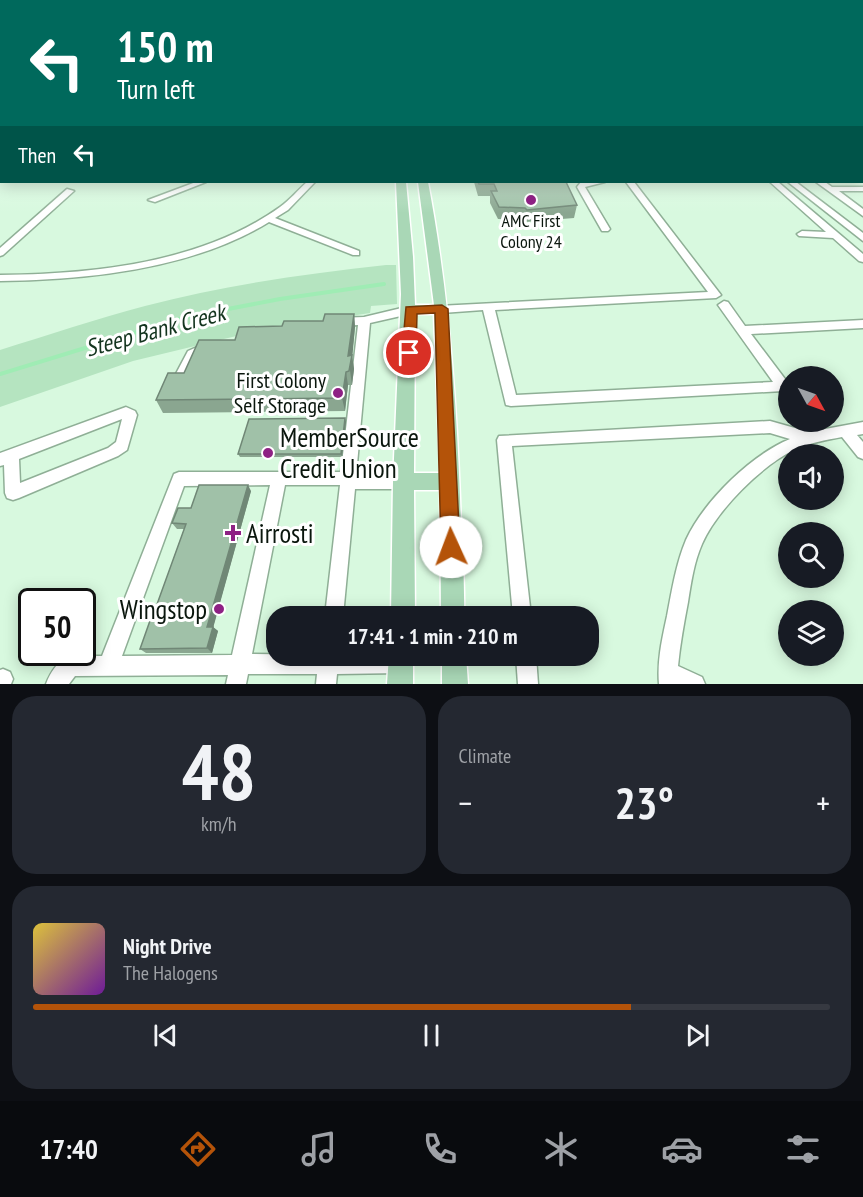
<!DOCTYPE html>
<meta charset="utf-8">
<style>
body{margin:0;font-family:"PT Sans Narrow",sans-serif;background:#242831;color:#f1f3f6;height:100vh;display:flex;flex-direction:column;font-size:22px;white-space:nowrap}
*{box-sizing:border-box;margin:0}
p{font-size:20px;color:#9ea1a6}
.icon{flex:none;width:33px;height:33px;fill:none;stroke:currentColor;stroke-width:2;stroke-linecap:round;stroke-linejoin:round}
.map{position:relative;height:684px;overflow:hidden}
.panel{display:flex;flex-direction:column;gap:12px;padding:12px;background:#0d0f14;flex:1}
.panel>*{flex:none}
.banner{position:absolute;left:0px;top:0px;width:864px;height:183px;box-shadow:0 3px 15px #0003;background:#00695c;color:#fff;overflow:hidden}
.needle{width:39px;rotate:130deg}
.tools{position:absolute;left:778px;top:366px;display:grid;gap:12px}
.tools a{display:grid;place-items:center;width:66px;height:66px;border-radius:50%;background:#171b24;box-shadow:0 3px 15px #0003;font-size:30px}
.speed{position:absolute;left:18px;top:588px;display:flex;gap:12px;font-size:30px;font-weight:700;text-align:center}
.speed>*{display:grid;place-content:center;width:78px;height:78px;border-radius:50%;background:#171b24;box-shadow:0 3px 15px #0003;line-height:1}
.speed .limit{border:3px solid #111;border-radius:9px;background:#fff;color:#111}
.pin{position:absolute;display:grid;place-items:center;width:51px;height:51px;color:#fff;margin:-26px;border:3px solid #fff;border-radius:50%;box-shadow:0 2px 6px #0007}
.me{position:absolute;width:66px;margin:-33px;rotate:358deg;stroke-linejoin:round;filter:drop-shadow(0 0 4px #0008)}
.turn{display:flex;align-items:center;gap:21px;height:126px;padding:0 18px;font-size:27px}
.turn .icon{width:78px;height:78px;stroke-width:2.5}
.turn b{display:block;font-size:42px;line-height:51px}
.then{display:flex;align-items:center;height:57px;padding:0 18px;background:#0003;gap:12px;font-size:22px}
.big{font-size:45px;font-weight:700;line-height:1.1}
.panel .card{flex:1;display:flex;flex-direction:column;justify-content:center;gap:9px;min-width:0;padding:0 21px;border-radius:24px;background:#242831}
.panel .dial{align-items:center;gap:0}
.dial b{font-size:78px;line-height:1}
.song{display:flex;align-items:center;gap:18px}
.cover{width:72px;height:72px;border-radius:9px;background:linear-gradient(135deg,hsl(50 70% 55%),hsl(280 70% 35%))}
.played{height:6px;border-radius:3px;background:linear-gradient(90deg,#b45309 75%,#363941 75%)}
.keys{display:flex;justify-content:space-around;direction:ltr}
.heat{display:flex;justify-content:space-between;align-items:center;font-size:33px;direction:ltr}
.panel .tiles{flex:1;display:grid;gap:12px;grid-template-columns:1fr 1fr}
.card:last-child{grid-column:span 2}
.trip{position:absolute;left:266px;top:606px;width:333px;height:60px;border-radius:24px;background:#171b24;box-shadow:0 3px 15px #0003;font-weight:700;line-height:60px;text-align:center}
.tabs{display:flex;height:96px;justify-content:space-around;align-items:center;background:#090b0e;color:#9ea1a6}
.tabs .icon{width:42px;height:42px}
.tabs .selected{color:#b45309}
.tabs b{font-size:27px;color:#f1f3f6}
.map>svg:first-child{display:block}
.green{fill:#b5e4c0}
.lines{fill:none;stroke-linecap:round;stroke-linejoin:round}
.stream{stroke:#9fecb4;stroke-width:4}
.minor-casing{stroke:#8faf96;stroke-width:3}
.major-casing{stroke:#fff;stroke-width:3}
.minor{fill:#fff;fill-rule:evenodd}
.major{fill:#a9d7b6;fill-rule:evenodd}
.wall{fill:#8aa690}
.shaded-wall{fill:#708776}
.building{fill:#a0c1a8;stroke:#708776;stroke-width:1.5}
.route{fill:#b45309;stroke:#753606;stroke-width:1.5}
.poi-dot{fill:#8e2184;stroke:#fff;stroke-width:2}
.labels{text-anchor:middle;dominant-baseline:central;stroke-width:6;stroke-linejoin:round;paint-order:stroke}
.far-poi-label{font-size:18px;fill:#0a160d;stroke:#fff}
.poi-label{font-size:22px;fill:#0a160d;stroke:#fff;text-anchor:end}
.water-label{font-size:24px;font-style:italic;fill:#13341e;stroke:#fff}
.near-poi-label{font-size:27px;fill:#0a160d;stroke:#fff;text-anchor:start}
</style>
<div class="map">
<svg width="863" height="684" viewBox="0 0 863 684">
<rect width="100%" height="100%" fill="#d8f9df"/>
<!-- green -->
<path class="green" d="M386 265H396L397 304 371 306 370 313 265 329 133 361 0 407V350C48 335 96 319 145 306 224 285 305 274 386 265Z"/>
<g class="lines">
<!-- stream -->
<path class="stream" d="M0 374 186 317 280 299 384 284"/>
<!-- minor casing -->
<g class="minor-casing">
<g id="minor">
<path d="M0 163H2L0 168Z"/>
<rect x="862" y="163" width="1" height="5"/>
<path d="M196 182H206L155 202 148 200Z"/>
<path d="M307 182H315L288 210 275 218 359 251V255H353L269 222C193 269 88 280 0 281V275C94 274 202 263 280 207 290 200 298 190 307 182Z"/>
<path d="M581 182H605L585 187 610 229 608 231H602L577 187Z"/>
<path d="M626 182H634L721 295 716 298 495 310 516 395 773 382 718 305 724 301 728 302 745 326 863 320V328L751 334 788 383 789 387 783 391 511 406 506 405 483 310 442 313 436 309 438 306 708 292Z"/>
<path d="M770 182H778L863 254V262L859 261 833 238 799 236 797 234 802 231 826 232Z"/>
<path d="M788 182H796L863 233V241Z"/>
<path d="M816 182H825L832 187H863V191H839L863 209V216Z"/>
<path d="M67 189 74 191 3 255 0 256V248Z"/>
<path d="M410 306 416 310 414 313 370 323 356 475H403L408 477 411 482 408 487 403 489H355L343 616H325L340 485H285L252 654 407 656 411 663 408 670 401 673 337 674 336 684H316L317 674H248L246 684H226L228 675 75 676 69 684H46C59 652 73 656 102 656L174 474 179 472H341L358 325 338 326 332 322 338 318 364 317ZM270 485 232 655 122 656 184 486Z"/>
<path d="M206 343 212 347 210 350 197 357 182 388H172L170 385 188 351Z"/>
<path d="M126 407 135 411 137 415 127 450 118 456 19 498 13 500 7 498 5 493 4 465 0 466V453ZM122 419 116 442 108 448 20 483 19 459Z"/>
<path d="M770 421 809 432 863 422V434L857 435 863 442V459L858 457 842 437C826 440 809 443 794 450 761 466 717 510 702 544 694 562 691 583 688 602 684 623 680 644 678 666L702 677 705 684H659C657 661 662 639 667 616 672 590 676 564 686 540 704 501 751 455 790 439L770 433 512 446 531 616H513L497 440 499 436Z"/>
<path d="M516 656H536L538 684H518Z"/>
<path d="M3 669 10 672 13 679 11 684H0V670Z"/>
</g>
</g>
<!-- major casing -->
<g class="major-casing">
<g id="major">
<path d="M396 182H406L413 257 415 305H434L418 182H428C448 287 456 391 460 498 461 537 465 577 464 616H441L440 490H414L415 616H391L393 482 401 294ZM415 314H434L440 473H414Z"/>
<path d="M389 656H413V684H387Z"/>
<path d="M442 656H466L468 684H442Z"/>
</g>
</g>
<!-- minor -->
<use href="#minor" class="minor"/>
<!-- major -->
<use href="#major" class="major"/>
</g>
<!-- wall -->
<g class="wall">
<path d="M474 182H566L577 205 574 218 525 222 524 220 498 219 490 203V196H478Z"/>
<path d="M354 314 355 327 352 355 354 369 352 385H348L345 411 163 413 156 400 184 373 235 340 282 326 323 321Z"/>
<path d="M345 418 346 422 342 457H240L238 454Z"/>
<path d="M251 491 213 627 218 631 212 653H146L140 649 151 620H141L135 615 156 607 184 529H177L172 523 191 508Z"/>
</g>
<!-- shaded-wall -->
<g class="shaded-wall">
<path d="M354 314 355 327 352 360V355L354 369 352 385 348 356Z"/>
<path d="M346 372 348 385 345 411 342 398Z"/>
<path d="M345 418 346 422 342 457 341 454Z"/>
<path d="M248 485 251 491 212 632 207 627Z"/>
<path d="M213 627 218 631 212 653 207 648Z"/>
</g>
<!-- building -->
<g class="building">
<path d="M478 182H566L577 205 527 210 525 208 499 207 491 191H497L494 184H479Z"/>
<path d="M325 314H354L348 356 352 355 349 371 346 372 342 398 156 400 168 373H184L199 340H235L239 327 282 326 284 321H323Z"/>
<path d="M345 418 341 454H238L249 419Z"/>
<path d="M199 485H248L207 627H213L207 648 140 649 152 615H135L138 607H156L186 524 172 523 178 508H191Z"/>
</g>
<!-- sky -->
<linearGradient id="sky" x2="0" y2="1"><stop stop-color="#8bcad3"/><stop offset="0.55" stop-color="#edfcf1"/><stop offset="1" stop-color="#edfcf1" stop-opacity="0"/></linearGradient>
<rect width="863" height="213" fill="url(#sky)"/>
<!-- route -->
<path class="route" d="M442 305 448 309 460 547 457 554 451 557 444 554 441 547 435 313 417 314 416 353 409 358 402 353 406 307Z"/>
<!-- markers -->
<g class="poi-dot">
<circle cx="531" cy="200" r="6"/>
<circle cx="338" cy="393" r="6"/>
<circle cx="268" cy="453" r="6"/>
<path d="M230 524h6v6h6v6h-6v6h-6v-6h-6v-6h6z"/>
<circle cx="219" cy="609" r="6"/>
</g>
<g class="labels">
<!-- far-poi labels -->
<g class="far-poi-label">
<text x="531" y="220">AMC First<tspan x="531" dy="21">Colony 24</tspan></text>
</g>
<!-- poi labels -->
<g class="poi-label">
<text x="326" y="380">First Colony<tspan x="326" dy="25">Self Storage</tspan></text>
</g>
<!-- water labels -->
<g class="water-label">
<text transform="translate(155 330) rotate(-15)">Steep Bank Creek</text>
</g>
<!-- near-poi labels -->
<g class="near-poi-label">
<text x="280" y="437">MemberSource<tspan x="280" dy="31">Credit Union</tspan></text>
<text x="246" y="533">Airrosti</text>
<text x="207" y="609" text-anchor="end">Wingstop</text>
</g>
</g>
</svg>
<div class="tools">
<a><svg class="needle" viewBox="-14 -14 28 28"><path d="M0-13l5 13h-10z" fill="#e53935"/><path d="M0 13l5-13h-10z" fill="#9ea1a6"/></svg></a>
<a><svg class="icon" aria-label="sound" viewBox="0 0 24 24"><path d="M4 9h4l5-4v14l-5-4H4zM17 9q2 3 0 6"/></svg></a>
<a><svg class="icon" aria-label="search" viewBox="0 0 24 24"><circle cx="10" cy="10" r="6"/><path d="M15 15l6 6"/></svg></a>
<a><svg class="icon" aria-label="layers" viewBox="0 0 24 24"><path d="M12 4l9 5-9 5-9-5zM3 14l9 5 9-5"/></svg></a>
</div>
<div class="speed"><div class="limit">50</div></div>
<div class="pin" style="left:409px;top:353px;background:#d93025"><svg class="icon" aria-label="arrive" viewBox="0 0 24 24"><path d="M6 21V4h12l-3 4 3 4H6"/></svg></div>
<svg class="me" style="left:451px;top:547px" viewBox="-20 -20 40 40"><circle r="19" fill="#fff"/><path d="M0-13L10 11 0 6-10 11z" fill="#b45309"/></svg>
<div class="trip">17:41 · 1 min · 210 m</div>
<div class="banner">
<div class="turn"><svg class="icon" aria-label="left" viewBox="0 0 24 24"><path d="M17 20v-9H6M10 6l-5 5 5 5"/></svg><div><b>150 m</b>Turn left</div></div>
<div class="then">Then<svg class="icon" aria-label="left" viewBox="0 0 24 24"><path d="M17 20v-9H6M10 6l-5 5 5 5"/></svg></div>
</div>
</div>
<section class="panel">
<div class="tiles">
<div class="card dial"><b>48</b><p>km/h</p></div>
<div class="card"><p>Climate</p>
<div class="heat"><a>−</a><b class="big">23°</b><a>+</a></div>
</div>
<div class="card">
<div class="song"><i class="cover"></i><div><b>Night Drive</b><p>The Halogens</p></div></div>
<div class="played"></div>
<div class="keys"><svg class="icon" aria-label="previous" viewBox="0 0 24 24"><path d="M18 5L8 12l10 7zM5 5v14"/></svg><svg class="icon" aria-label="pause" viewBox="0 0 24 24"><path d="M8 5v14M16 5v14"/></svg><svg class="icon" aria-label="next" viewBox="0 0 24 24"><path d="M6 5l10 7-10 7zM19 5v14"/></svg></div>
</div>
</div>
</section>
<nav class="tabs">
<b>17:40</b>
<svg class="icon selected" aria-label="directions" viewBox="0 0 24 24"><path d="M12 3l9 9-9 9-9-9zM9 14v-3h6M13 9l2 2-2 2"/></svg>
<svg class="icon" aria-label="music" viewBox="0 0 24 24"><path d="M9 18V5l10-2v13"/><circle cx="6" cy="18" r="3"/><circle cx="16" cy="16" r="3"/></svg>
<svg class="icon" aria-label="phone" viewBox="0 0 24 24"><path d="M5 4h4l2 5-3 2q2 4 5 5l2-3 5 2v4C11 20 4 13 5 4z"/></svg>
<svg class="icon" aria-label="climate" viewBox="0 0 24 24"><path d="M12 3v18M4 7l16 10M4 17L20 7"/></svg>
<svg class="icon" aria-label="car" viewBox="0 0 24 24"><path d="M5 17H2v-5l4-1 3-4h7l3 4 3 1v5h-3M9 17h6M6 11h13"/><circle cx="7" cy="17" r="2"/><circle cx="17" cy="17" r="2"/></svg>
<svg class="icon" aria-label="filters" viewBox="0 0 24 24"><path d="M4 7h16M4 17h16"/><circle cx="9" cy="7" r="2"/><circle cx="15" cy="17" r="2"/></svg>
</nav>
